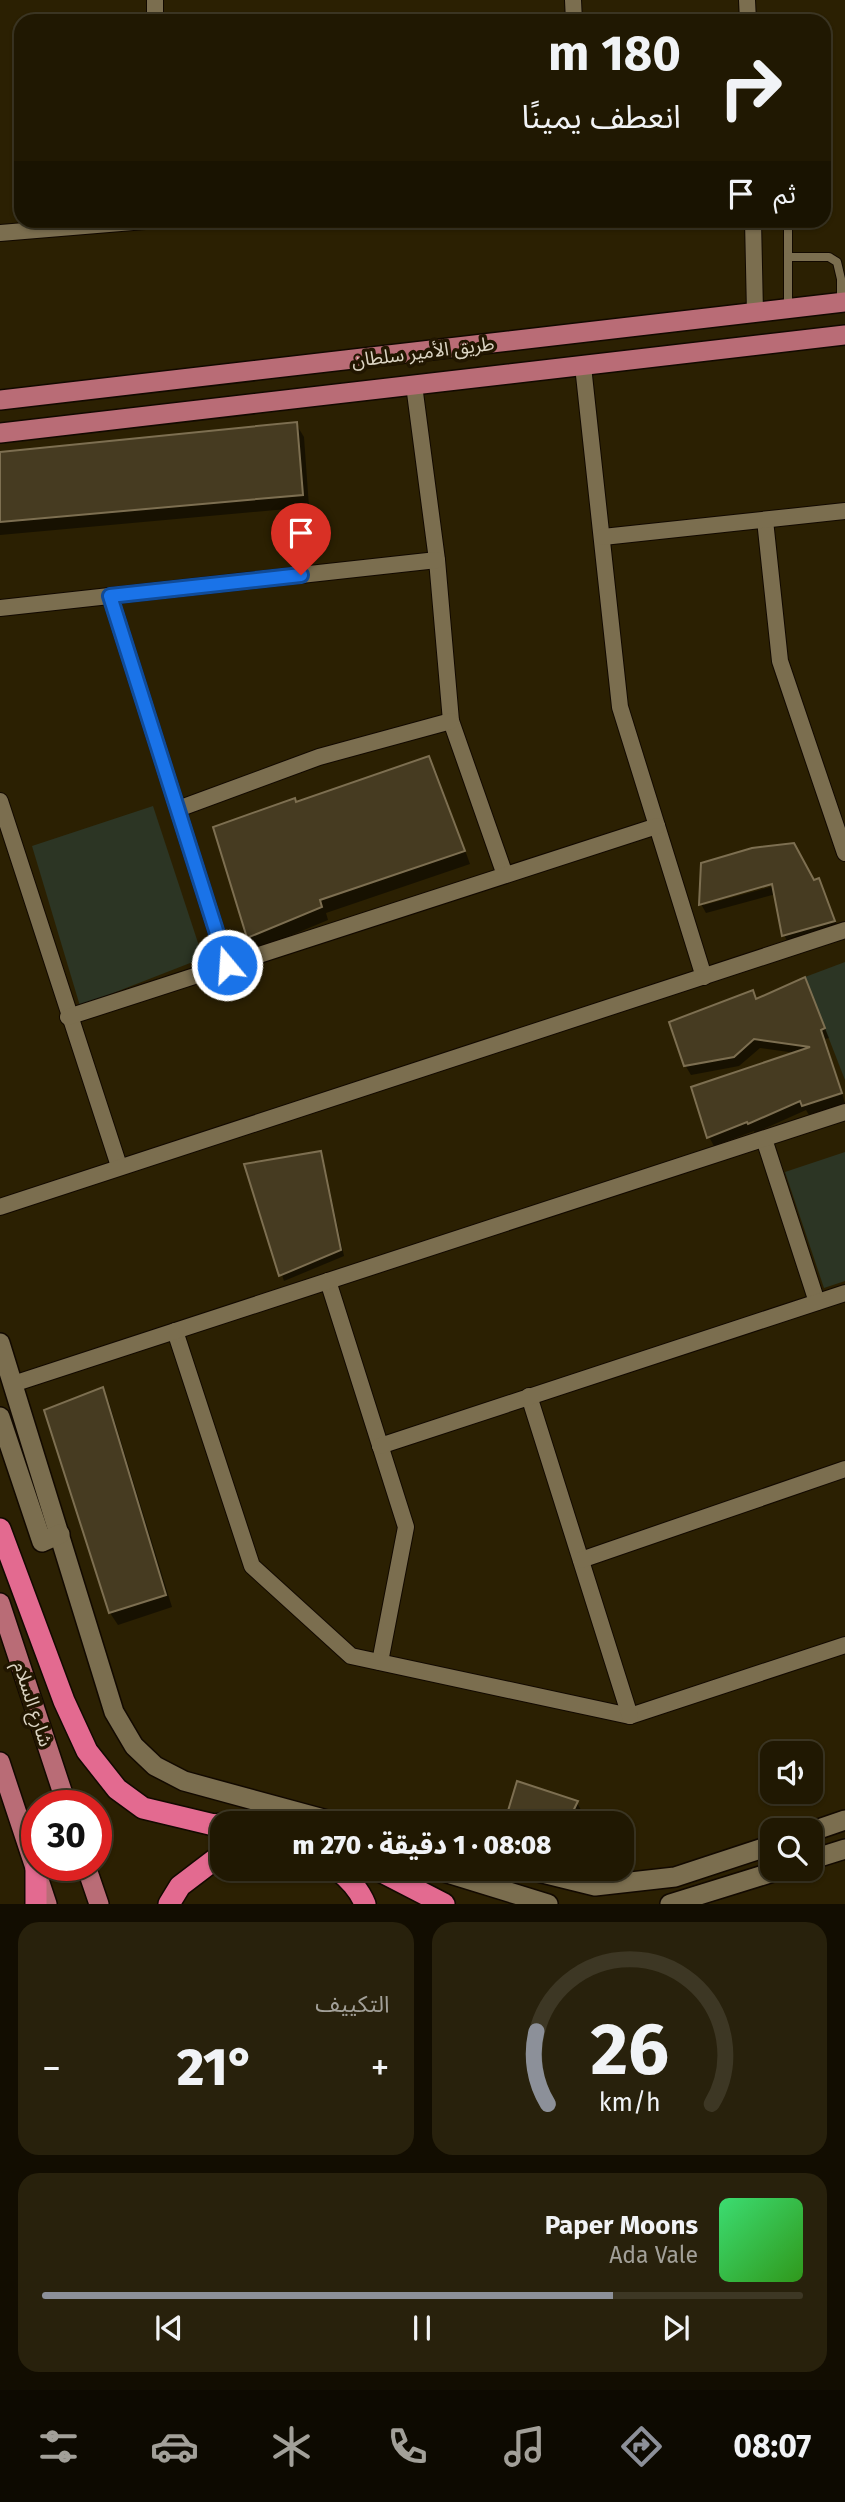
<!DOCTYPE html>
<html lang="ar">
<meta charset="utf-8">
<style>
body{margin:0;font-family:"Fira Sans","Noto Sans Arabic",sans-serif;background:#28210c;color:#f1f3f6;direction:rtl;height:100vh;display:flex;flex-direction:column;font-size:26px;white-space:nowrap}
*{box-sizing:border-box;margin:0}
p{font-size:23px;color:#a2a099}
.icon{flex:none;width:38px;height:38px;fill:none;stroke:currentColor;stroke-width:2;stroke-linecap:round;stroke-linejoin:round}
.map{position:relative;height:1904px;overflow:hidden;direction:ltr}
.side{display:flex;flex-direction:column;gap:18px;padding:18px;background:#120d01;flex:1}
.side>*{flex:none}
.guide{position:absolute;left:14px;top:14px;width:817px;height:214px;border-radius:21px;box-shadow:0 2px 5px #0004,0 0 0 2px #3d3724;direction:rtl;background:#201802;color:#f1f3f6;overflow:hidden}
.tools{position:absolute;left:760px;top:1741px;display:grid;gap:14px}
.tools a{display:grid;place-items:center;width:63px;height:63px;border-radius:14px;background:#201802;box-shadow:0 2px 5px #0004,0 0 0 2px #3d3724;font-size:35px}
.speed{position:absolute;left:21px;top:1790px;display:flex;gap:14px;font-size:35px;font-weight:700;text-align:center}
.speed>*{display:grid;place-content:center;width:91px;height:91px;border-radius:50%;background:#201802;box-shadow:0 2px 5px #0004,0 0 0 2px #3d3724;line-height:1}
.speed .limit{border:10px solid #d22;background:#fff;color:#111}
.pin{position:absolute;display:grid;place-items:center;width:60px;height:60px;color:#fff;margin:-72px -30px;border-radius:50% 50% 50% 0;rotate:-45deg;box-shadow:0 0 7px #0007}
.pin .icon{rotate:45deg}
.me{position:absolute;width:77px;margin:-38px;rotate:342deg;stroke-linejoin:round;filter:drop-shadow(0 0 5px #0008)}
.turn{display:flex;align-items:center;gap:24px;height:147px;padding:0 35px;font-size:32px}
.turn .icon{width:91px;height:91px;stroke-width:2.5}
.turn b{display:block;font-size:49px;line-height:60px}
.then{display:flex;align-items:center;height:66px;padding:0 35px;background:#0003;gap:14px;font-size:26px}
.big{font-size:52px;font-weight:800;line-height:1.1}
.side .widget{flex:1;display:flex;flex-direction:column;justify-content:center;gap:10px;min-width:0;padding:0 24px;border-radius:21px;background:#28210c}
.side .dial{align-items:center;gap:0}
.dial svg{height:182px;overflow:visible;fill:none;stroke:#3d3724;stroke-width:7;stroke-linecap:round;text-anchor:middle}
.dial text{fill:#f1f3f6;stroke:none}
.song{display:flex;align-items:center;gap:21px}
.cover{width:84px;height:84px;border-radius:10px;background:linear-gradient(135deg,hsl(140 70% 55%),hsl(110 70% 35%))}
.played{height:7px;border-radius:4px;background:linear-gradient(90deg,#8c9099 75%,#3d3724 75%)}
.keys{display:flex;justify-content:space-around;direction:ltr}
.heat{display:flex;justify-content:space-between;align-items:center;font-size:38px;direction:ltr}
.side .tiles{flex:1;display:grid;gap:18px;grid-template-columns:1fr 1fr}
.widget:last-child{grid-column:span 2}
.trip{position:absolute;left:210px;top:1811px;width:424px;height:70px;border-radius:21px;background:#201802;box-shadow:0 2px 5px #0004,0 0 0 2px #3d3724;font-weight:800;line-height:70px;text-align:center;direction:rtl}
.tabs{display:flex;height:112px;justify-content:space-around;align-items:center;background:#0d0a01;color:#a2a099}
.tabs .icon{width:49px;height:49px}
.tabs .on{color:#8c9099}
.tabs b{font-size:32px;color:#f1f3f6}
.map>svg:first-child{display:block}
.green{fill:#2c3524}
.shadow{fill:#0007;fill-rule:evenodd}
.building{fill:#463b21;stroke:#7d6f51;stroke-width:2}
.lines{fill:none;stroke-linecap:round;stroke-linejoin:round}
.service-casing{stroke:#120900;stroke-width:10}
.minor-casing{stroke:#120900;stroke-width:18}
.secondary-casing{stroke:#120900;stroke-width:22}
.primary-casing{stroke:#120900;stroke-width:22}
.motorway-casing{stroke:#120900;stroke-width:24}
.service{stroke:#7b6e4f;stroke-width:8}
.minor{stroke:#7b6e4f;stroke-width:16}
.secondary{stroke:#7b6e4f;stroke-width:19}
.primary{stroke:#b96c76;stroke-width:19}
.motorway{stroke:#e36a90;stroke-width:21}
.route-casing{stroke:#114b97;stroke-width:18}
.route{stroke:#1a73e8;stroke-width:12}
.labels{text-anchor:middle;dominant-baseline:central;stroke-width:7;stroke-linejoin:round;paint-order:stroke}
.street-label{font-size:19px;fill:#dbd4c3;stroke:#211600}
</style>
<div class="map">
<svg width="845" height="1904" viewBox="0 0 845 1904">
<rect width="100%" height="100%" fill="#2b2002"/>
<!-- green -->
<g class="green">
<path d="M153 806 203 958 80 1006 32 846Z"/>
<path d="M845 962V1080L805 977Z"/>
<path d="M845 1152V1281L824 1288 785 1172Z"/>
</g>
<!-- shadow -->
<g class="shadow">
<path d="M296 424 304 437 309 507 0 535V453Z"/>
<path d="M429 758 436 771 470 864 326 913 328 920 256 950 249 938 215 829 296 804Z"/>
<path d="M703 864 814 882 823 890 839 930 789 944 784 935 776 894 706 913 701 904ZM780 880 781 884 704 905V902Z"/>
<path d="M804 979 829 1038 825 1039 845 1103 809 1115 806 1110 755 1133 754 1131 714 1146 709 1137 796 1053 760 1048 739 1066 691 1075 685 1065 753 992 757 1000Z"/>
<path d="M320 1153 323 1158 344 1256 284 1281 246 1165Z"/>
<path d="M102 1389 109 1402 172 1607 118 1625 110 1613 46 1411Z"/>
<path d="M577 1803 584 1815 580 1824H506Z"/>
</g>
<!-- building -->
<g class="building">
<path d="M297 422 303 495 0 522V452Z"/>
<path d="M429 756 465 851 320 900 322 907 247 938 213 827 295 798 296 802Z"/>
<path d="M794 843 814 880 819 878 835 921 782 936 772 884 699 905 701 863 752 848Z"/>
<path d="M805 977 825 1028 821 1030 842 1093 802 1106 800 1101 748 1124 747 1122 707 1138 691 1087 810 1047 754 1039 734 1057 684 1066 669 1022 753 990 756 999Z"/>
<path d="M321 1151 341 1250 279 1276 244 1164Z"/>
<path d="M103 1387 166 1595 109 1613 44 1410Z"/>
<path d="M517 1781 578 1801 567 1824H504Z"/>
</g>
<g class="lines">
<!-- service casing -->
<g class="service-casing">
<g id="service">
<path d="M788 257V220"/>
<path d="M788 309V257H829L837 262 841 279V303"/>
</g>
</g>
<!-- minor casing -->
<g class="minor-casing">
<g id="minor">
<path d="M155 0V21"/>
<path d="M573 0 574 21"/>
<path d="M747 0 748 21"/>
<path d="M753 220 755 313"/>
<path d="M0 233 157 220"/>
<path d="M583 366 620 707 704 977"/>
<path d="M414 385 437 560 451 721 505 875"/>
<path d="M765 520 780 661 845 853"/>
<path d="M603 537 845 511"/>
<path d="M110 596 227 965"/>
<path d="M0 608 437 560"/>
<path d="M0 801 119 1166"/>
<path d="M178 809 319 757 451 721"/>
<path d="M68 1017 657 826"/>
<path d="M764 1139 817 1302"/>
<path d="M0 1207 845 930"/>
<path d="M328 1281 406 1527 380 1662"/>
<path d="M175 1331 252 1566 351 1656 630 1716 845 1645"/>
<path d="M13 1384 845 1112"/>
<path d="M529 1396 630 1716"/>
<path d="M380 1446 845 1293"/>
<path d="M581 1560 845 1469"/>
</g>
</g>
<!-- secondary casing -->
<g class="secondary-casing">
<g id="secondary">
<path d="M0 1343 114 1712 134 1746 155 1766 184 1781 342 1824"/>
<path d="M0 1417 42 1542 60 1534"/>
<path d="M810 1832 845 1820"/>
<path d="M810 1860 845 1849"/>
<path d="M434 1869 548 1904"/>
<path d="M526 1869 595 1886 675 1877 772 1845"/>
<path d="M670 1904 783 1869"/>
</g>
</g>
<!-- primary casing -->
<g class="primary-casing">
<g id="primary">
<path d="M0 400 845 302"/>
<path d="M0 433 845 335"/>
<path d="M0 1603 67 1806"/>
<path d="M0 1762 47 1904"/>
<path d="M86 1866 99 1904"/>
</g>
</g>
<!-- motorway casing -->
<g class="motorway-casing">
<g id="motorway">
<path d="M0 1529 64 1701 87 1751 117 1789 143 1808 214 1825 222 1824"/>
<path d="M230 1824 260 1821 270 1824"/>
<path d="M36 1869V1904"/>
<path d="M336 1869C348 1877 360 1891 365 1904"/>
<path d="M376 1869 444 1904"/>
<path d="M169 1904 180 1886 222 1854"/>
</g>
</g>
<!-- service -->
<use href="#service" class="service"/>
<!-- minor -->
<use href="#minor" class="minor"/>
<!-- secondary -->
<use href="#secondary" class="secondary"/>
<!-- primary -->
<use href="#primary" class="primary"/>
<!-- motorway -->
<use href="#motorway" class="motorway"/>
</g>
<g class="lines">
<!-- route casing -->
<g class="route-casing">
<path id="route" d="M227 965 110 596 301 575"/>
</g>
<!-- route -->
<use href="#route" class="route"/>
</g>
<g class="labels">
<!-- street labels -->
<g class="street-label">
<text transform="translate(423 352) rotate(-7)">طريق الأمير سلطان</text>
<text transform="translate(33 1704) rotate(72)">شارع السلام</text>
</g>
</g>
</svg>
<div class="tools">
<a><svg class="icon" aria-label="sound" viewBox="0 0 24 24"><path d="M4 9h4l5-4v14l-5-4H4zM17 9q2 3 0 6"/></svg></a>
<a><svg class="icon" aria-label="search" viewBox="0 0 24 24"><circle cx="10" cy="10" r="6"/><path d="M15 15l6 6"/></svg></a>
</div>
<div class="speed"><div class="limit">30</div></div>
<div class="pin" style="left:301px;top:575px;background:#d93025"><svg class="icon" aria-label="arrive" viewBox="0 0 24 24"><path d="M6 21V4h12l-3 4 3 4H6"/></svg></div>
<svg class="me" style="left:227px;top:965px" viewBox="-20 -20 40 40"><circle r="17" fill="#1a73e8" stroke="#fff" stroke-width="3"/><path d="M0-11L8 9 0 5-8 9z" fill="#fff"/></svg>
<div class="trip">08:08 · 1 دقيقة · 270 m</div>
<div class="guide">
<div class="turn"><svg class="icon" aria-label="right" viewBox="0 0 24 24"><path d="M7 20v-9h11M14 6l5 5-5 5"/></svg><div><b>180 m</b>انعطف يمينًا</div></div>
<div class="then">ثم<svg class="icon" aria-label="arrive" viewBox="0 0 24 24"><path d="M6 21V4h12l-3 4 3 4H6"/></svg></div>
</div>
</div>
<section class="side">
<div class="tiles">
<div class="widget dial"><svg viewBox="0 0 100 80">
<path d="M14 69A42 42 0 1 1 86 69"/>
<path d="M14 69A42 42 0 0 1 9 37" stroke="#8c9099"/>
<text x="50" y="56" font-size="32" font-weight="700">26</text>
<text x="50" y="72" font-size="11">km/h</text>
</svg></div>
<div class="widget"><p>التكييف</p>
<div class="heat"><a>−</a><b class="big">21°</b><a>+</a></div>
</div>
<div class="widget">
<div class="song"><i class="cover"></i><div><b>Paper Moons</b><p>Ada Vale</p></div></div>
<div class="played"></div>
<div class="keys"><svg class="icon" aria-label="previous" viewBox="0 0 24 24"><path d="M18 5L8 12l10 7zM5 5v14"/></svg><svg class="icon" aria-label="pause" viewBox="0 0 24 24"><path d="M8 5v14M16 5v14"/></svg><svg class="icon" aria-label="next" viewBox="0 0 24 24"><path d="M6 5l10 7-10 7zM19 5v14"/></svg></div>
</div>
</div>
</section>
<nav class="tabs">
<b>08:07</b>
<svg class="icon on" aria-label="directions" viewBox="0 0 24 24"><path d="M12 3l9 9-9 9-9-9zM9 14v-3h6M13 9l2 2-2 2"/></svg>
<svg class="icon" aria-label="music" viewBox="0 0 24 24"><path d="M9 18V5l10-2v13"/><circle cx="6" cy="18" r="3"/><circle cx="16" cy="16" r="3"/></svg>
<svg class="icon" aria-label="phone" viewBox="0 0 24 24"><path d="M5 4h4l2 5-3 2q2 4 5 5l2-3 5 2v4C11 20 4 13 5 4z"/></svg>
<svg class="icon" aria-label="climate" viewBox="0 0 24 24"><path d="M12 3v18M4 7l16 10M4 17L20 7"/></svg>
<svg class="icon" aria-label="car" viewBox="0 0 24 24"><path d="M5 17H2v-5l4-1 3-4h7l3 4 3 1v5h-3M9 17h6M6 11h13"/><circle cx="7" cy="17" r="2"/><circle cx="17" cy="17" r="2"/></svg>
<svg class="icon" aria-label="filters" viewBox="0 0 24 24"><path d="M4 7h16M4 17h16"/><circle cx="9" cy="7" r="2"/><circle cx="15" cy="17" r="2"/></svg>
</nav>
